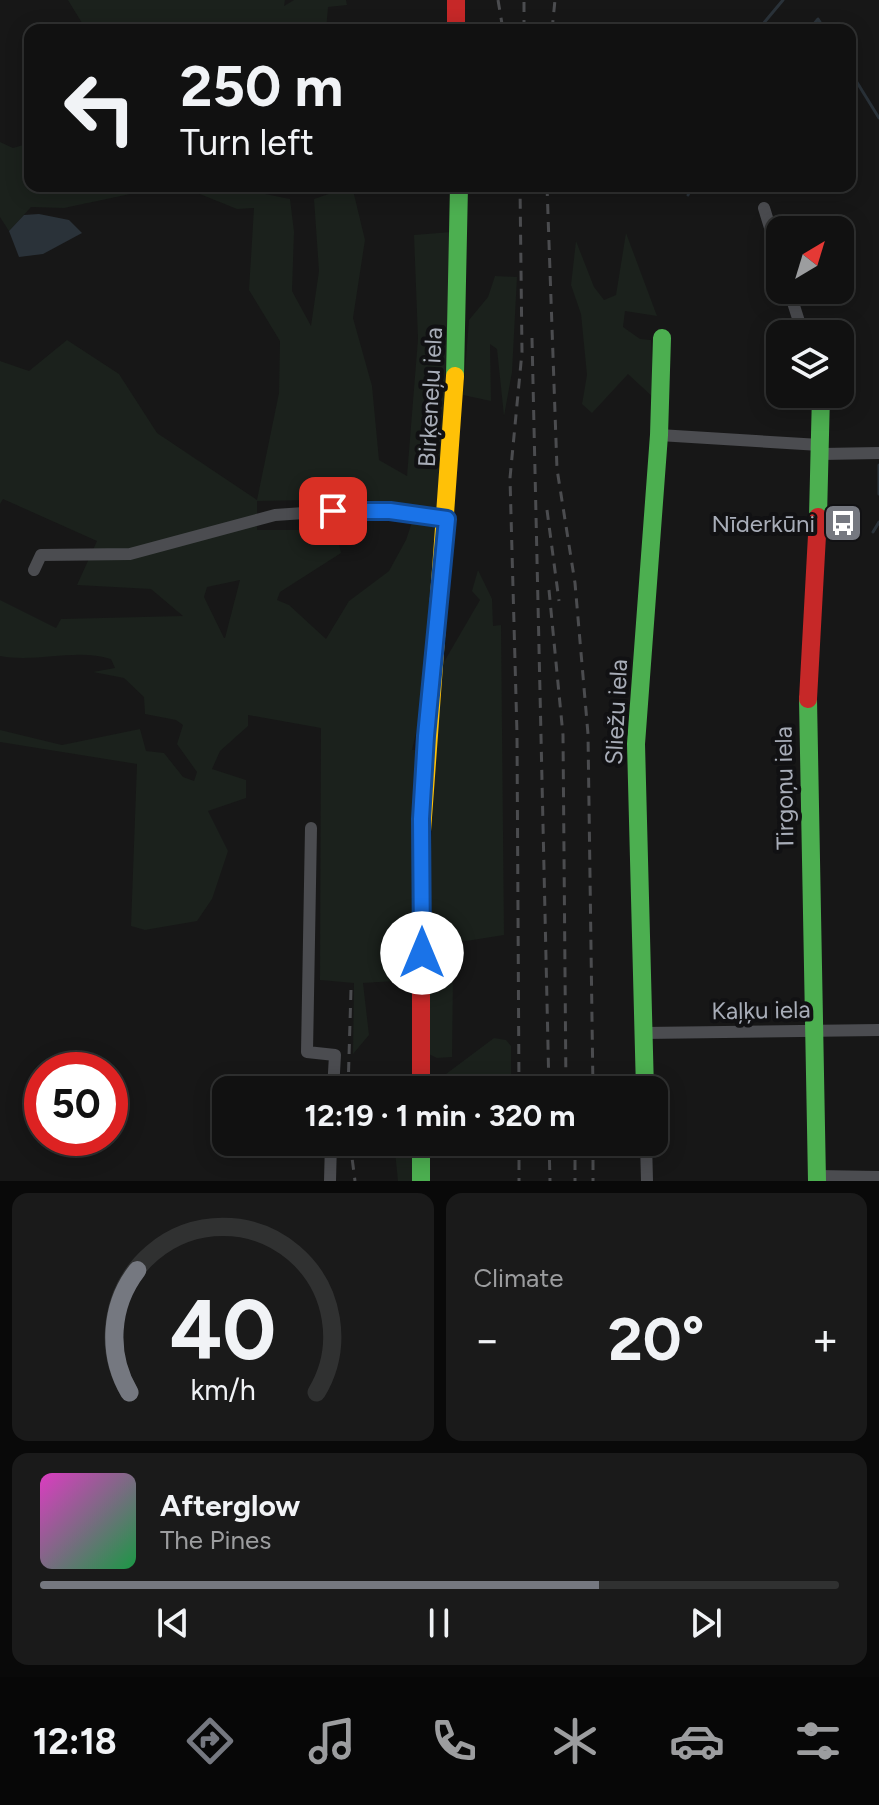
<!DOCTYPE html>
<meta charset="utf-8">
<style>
body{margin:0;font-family:Figtree,sans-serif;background:#1a1a1a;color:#f1f3f6;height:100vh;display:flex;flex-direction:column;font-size:30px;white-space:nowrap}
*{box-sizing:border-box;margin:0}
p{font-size:26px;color:#9c9d9f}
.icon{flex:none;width:44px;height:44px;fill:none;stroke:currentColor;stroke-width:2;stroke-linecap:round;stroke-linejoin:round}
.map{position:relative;height:1181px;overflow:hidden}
.drawer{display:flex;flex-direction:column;gap:12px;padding:12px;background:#090909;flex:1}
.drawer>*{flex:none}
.hud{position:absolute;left:24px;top:24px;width:832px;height:168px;border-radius:16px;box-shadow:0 4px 20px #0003,0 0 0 2px #303131;background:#111;color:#f1f3f6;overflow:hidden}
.needle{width:52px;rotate:38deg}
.fabs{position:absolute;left:766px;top:216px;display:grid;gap:16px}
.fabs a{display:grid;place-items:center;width:88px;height:88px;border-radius:16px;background:#111;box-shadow:0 4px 20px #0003,0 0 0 2px #303131;font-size:40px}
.speed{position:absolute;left:24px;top:1052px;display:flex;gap:16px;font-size:40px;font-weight:700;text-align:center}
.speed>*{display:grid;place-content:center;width:104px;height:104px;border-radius:50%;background:#111;box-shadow:0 4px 20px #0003,0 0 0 2px #303131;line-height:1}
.speed .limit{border:12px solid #d22;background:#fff;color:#111}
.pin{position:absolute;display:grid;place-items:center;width:68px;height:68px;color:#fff;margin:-34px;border-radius:16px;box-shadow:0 4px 12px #0006}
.me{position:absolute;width:88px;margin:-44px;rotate:0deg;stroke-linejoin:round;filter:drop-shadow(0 0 6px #0008)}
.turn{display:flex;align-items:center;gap:28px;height:168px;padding:0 24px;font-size:36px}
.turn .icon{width:104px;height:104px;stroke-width:2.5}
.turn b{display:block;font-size:56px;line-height:68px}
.big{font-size:60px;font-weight:700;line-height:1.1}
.drawer .card{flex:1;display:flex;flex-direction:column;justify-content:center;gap:12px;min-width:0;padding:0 28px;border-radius:16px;background:#1a1a1a}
.drawer .dial{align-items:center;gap:0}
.dial svg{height:208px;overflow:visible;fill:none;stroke:#303131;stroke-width:7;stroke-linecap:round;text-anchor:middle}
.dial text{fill:#f1f3f6;stroke:none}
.song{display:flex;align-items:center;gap:24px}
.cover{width:96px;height:96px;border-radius:12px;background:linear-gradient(135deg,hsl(310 70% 55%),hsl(140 70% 35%))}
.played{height:8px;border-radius:4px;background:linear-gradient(90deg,#757880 70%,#303131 70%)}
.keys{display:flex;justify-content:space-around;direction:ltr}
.heat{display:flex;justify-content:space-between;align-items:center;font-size:44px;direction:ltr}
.drawer .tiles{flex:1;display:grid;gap:12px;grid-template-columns:1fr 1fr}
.card:last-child{grid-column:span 2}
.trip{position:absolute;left:212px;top:1076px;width:456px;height:80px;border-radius:16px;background:#111;box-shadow:0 4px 20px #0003,0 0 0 2px #303131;font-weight:700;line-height:80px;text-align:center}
.dock{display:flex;height:128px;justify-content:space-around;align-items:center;background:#070707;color:#9c9d9f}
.dock .icon{width:56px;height:56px}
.dock .current{color:#757880}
.dock b{font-size:36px;color:#f1f3f6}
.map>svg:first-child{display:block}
.green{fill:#1b211c;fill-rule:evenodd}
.water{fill:#2a3239}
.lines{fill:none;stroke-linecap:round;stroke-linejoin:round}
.stream{stroke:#2a3239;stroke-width:3}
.street{stroke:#4b4c50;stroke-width:12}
.fast{stroke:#4caf50;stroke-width:18}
.slow{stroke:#ffc107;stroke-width:18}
.jam{stroke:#c62828;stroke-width:18}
.rail{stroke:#4b4c4f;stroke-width:3;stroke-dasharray:10 8;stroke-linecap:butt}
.route-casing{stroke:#114b97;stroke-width:20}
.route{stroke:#1a73e8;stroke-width:14}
.labels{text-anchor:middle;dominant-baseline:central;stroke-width:8;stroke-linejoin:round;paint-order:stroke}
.street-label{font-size:24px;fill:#a8adb8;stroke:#111113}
.poi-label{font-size:24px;fill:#a8adb8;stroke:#111113;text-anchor:end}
</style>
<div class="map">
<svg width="879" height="1181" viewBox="0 0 879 1181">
<rect width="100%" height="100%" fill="#171717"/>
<!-- green -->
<g class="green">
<path d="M68 0H285L284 6 294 0H346L347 5 328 7 326 30H79L82 23Z"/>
<path d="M0 142 13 148 30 143V186H168L64 208 31 207 9 231 0 217Z"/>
<path d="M180 186H266L265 194 290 199 294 232 292 291 311 326 319 271 314 199 352 186 365 240 353 318 372 386 379 460 407 476 418 339 414 235 451 232 440 511 360 499 257 501V530H336L341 553 280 592 277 600 289 605 326 639 349 601 389 571 406 540 414 516 440 527 423 703 412 750H418L415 907 408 928 412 932 410 980 363 983 369 1035 353 1054 354 983 320 980 321 728 248 715V726L220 751 212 769 246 780V798L208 811 228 851 212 899 197 921 145 930 131 926 137 764 0 742V730L62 745 140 729 146 751 164 753 183 777 194 781 197 772 177 744 183 725 176 720 145 714 144 697 124 678 93 672 115 668 111 659C76 648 37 663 0 656V600L56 628 61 619 183 616 151 589 77 585 97 541 3 499 0 504V361L29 371 67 340 119 374 157 433 257 500 279 393 280 341 249 290 254 208 237 209ZM240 580 225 638H224L204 597 207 587Z"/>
<path d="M626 233 657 316 625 311 623 327 640 339 651 340 654 398 628 374 592 413 582 404 587 375 581 314 571 285 576 241 594 287 604 300 616 295Z"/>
<path d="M495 276 517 277 512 372 504 416 497 349 490 344 491 401 463 395 469 320 488 297Z"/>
<path d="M478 570 492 599 493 626 501 625 504 935 435 946 428 943V935L437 674 480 600 472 591Z"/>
<path d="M437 955 453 979 452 1057 437 1058 429 1054 428 961Z"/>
<path d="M494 1038 506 1040 511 1046V1090H432L434 1083Z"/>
<path d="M394 1142H415L414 1181H398Z"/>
</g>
<!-- water -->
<path class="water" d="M39 214 69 220 82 233 43 254 19 257 9 231 24 215Z"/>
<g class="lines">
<!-- stream -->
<g class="stream">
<path d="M758 30 783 0"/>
<path d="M809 30 818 19 825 30"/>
<path d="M850 71 879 118"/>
<path d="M688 195 692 186"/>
<path d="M879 465V494"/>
<path d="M873 532 879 522"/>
</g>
<!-- street -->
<g class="street">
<path d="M764 208 780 260"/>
<path d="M789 290 803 334"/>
<path d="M659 435 820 445"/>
<path d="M822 454 879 453"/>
<path d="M34 570 41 555 130 554 275 515 362 509 447 519"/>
<path d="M311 828 307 1052 335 1055 333 1090"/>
<path d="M643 1033 879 1030"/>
<path d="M646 1142 647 1181"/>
<path d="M817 1176 879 1177"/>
<path d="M330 1181 331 1142"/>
</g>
<!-- fast -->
<g class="fast">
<path d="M455 376 459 186"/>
<path d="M818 517 821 394"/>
<path d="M808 699 817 1181"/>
<path d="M645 1090 636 744 659 435 662 338"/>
<path d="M421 1142V1181"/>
</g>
<!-- slow -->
<path class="slow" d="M421 845 455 376"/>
<!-- jam -->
<g class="jam">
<path d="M456 0V30"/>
<path d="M808 699 818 517"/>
<path d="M421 845V1090"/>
</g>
<!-- rail -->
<g class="rail">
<path d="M498 0 503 30"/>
<path d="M524 30V0"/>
<path d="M552 30 555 0"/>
<path d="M547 186 557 469 575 583 588 734 593 1090"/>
<path d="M532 338 549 1090"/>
<path d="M547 510 559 601"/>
<path d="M549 590 563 735 566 1090"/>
<path d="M348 1090 351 989"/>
<path d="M519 1090 517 734 510 478 522 352 520 186"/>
<path d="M350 1142 355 1181"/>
<path d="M519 1142V1181"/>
<path d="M549 1142 550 1181"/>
<path d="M575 1142V1181"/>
<path d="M593 1142V1181"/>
</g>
</g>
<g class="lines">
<!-- route casing -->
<g class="route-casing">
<path id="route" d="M333 511H390L447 519 426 736 421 819 422 953"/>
</g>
<!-- route -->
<use href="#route" class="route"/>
</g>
<!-- icons -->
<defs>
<g id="bus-square" transform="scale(2)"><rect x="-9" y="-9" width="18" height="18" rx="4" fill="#757880" stroke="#111113"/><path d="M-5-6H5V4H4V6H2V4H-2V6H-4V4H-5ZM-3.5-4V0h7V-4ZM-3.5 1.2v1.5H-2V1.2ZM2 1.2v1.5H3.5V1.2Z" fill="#fff"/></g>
</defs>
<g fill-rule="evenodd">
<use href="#bus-square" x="843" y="523"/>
</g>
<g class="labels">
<!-- street labels -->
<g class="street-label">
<text transform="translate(430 397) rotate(-87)">Birķeneļu iela</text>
<text transform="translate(616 712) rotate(-87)">Sliežu iela</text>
<text transform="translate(784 788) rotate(-91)">Tirgoņu iela</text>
<text transform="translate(761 1010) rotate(-1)">Kaļķu iela</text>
</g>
<!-- poi labels -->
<g class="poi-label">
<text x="815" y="523">Nīderkūni</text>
</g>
</g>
</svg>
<div class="fabs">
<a><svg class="needle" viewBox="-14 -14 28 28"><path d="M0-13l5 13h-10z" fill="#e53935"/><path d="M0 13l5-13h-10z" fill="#9c9d9f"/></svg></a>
<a><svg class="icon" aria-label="layers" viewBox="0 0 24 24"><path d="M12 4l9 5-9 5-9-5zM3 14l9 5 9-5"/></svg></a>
</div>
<div class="speed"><div class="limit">50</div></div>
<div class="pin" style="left:333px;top:511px;background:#d93025"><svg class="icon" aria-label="arrive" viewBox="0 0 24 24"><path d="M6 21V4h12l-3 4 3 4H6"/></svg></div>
<svg class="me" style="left:422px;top:953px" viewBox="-20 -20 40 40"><circle r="19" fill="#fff"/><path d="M0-13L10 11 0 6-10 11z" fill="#1a73e8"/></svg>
<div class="trip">12:19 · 1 min · 320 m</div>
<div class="hud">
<div class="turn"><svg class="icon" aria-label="left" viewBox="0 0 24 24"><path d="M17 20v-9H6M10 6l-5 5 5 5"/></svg><div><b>250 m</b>Turn left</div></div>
</div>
</div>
<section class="drawer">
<div class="tiles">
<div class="card dial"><svg viewBox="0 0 100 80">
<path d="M14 69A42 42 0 1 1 86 69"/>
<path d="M14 69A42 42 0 0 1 17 22" stroke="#757880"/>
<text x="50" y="56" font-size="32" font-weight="700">40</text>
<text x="50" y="72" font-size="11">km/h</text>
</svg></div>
<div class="card"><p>Climate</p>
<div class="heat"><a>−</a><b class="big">20°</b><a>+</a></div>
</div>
<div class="card">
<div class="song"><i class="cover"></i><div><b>Afterglow</b><p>The Pines</p></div></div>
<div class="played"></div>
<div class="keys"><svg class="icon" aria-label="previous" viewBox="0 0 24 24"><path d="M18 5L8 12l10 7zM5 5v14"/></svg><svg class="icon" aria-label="pause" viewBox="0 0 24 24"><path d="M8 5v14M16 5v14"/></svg><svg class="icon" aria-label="next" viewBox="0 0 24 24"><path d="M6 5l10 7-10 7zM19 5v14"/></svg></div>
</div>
</div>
</section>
<nav class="dock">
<b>12:18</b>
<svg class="icon current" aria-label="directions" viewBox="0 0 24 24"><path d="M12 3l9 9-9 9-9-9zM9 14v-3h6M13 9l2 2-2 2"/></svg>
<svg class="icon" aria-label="music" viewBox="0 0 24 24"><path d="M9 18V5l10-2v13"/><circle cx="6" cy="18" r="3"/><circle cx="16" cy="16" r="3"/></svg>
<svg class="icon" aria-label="phone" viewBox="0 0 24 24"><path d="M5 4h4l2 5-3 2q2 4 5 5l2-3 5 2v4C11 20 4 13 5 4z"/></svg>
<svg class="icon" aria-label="climate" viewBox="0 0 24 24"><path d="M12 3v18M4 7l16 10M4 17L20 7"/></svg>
<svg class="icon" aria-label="car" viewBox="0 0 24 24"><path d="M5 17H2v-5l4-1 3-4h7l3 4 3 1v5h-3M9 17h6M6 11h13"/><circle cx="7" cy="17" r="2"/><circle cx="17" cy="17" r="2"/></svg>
<svg class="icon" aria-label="filters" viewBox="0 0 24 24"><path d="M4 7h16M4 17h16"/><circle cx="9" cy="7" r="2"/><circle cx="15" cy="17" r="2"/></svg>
</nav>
